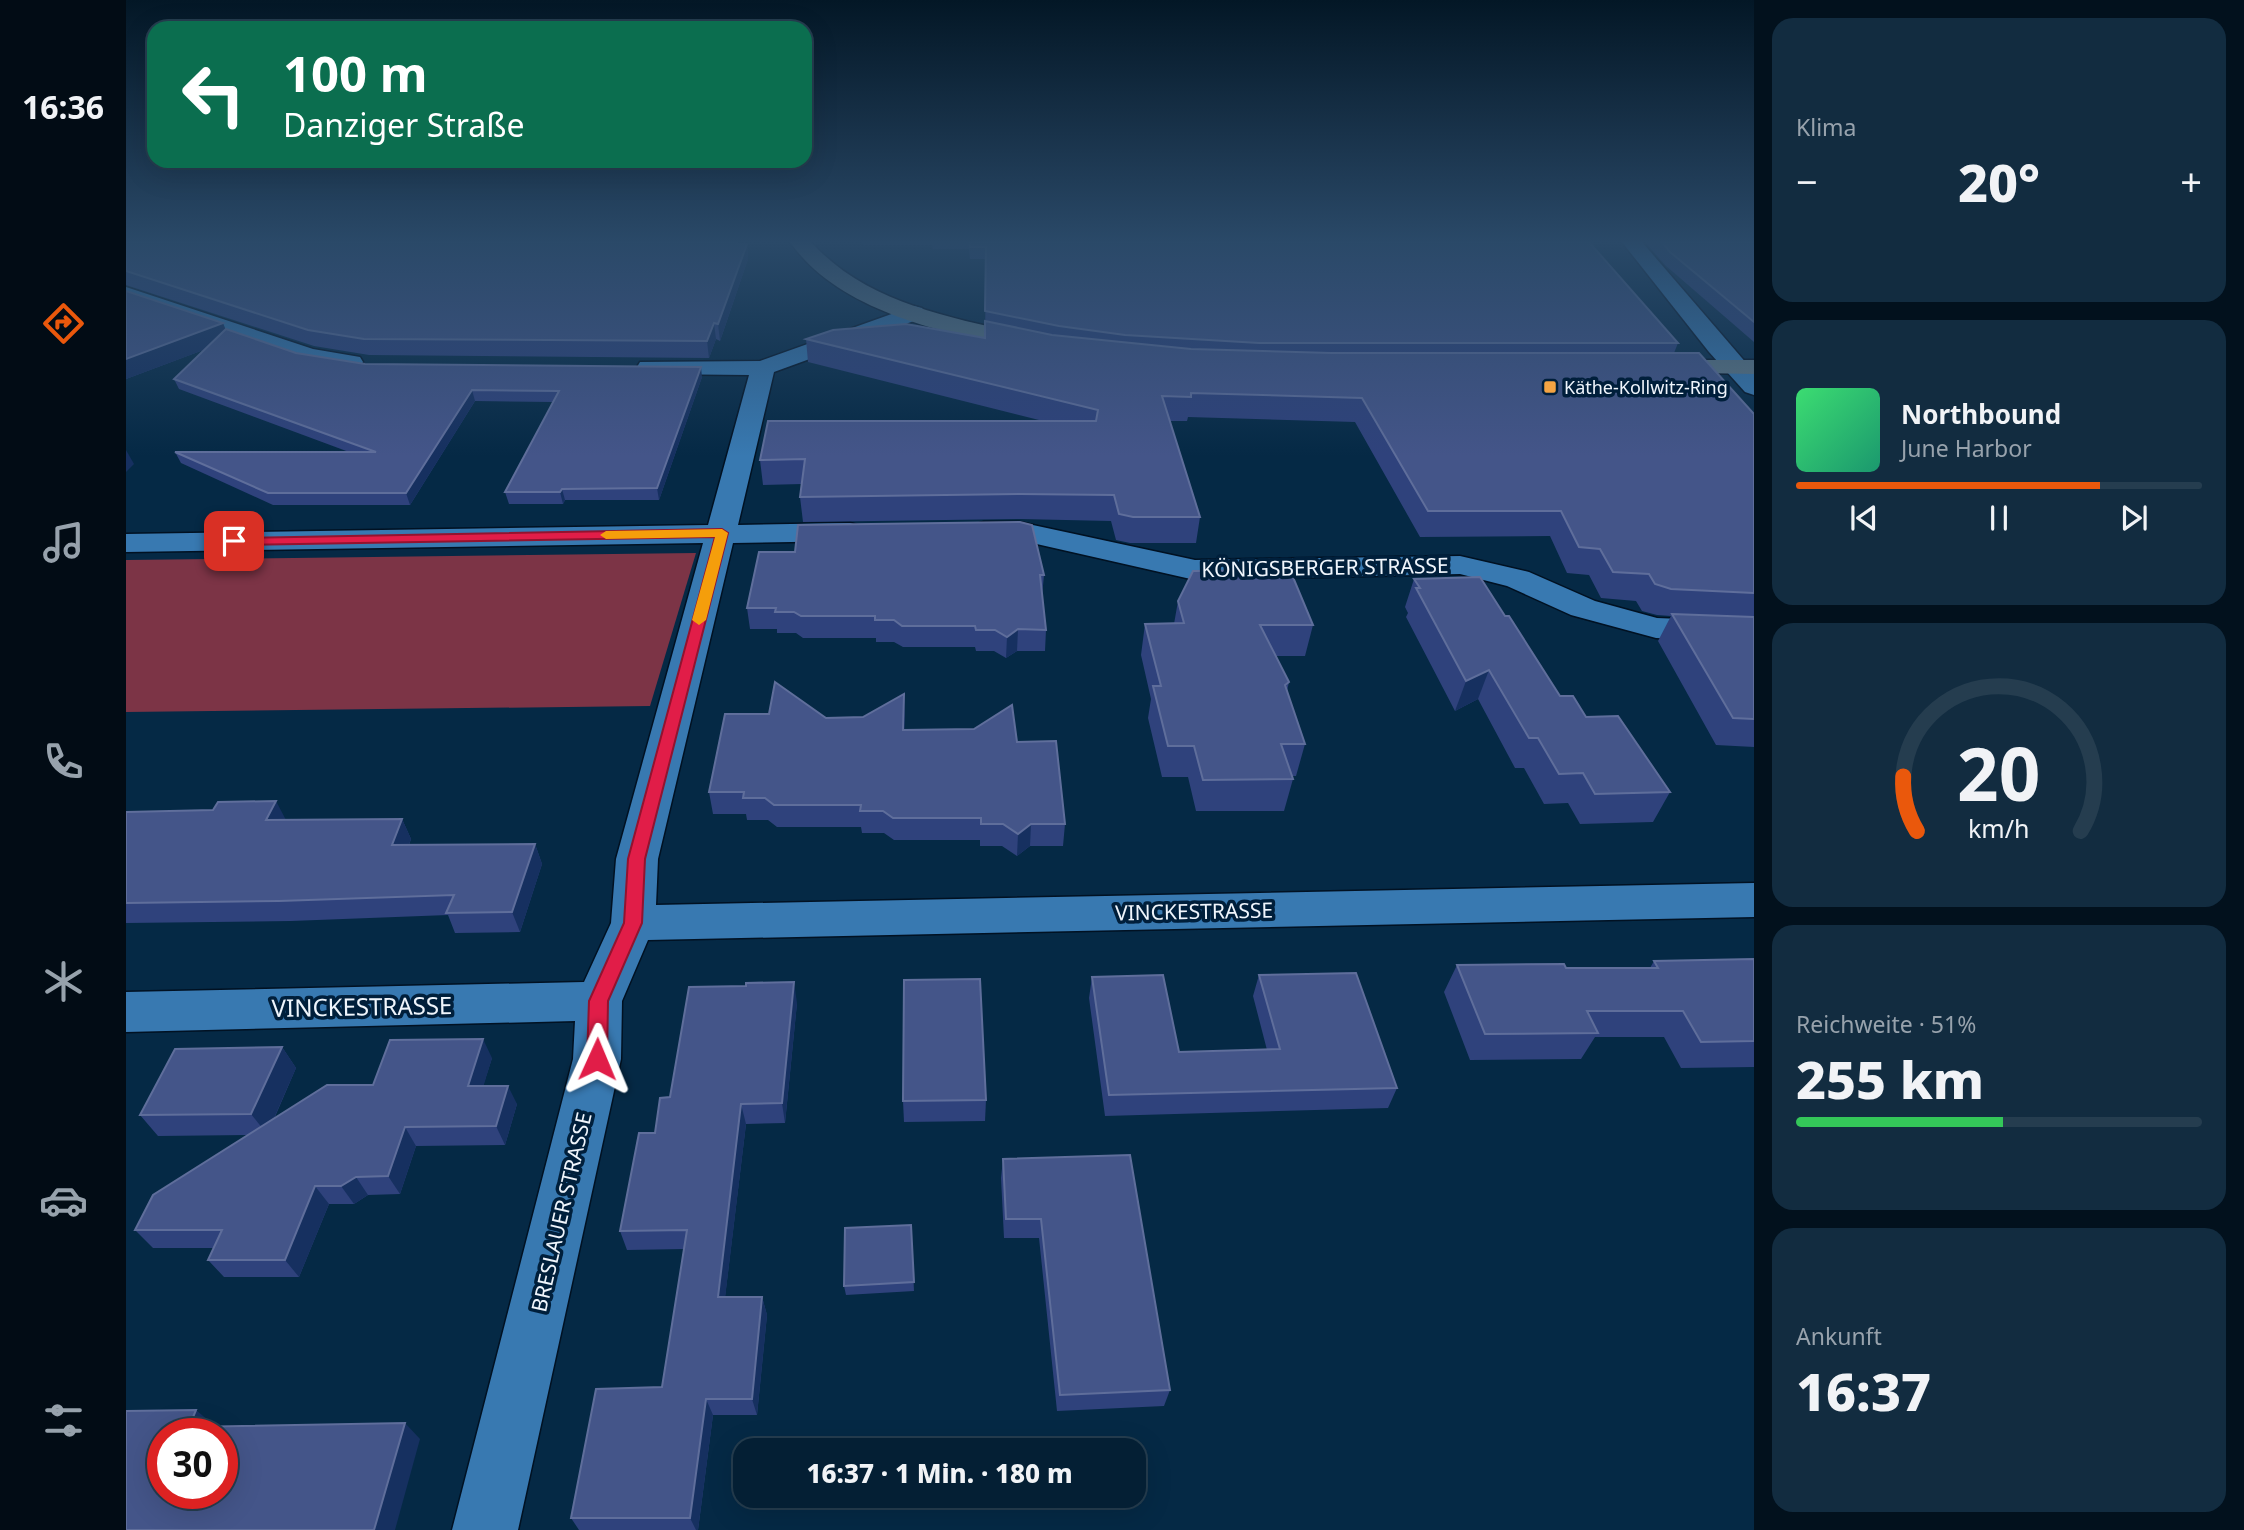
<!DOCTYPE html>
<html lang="de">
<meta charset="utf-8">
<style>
body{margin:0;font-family:"Noto Sans",sans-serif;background:#122c40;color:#f1f3f6;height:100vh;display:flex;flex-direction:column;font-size:26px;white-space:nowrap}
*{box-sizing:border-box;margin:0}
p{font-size:23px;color:#97a2ac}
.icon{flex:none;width:38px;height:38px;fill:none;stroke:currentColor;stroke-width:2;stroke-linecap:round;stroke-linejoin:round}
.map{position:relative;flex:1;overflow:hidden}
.panel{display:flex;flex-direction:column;gap:18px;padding:18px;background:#02111d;width:490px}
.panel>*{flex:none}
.guide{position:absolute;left:21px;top:21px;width:665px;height:147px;border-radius:21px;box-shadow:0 7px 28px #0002,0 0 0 2px #253d4f;background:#0b6e4f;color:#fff;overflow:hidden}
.speed{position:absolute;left:21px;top:1418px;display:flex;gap:14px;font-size:35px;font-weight:700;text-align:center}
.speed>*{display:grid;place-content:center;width:91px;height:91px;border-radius:50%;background:#041f34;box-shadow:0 7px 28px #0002,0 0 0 2px #253d4f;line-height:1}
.speed .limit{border:10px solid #d22;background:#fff;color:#111}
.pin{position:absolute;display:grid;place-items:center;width:60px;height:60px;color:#fff;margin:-30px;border-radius:14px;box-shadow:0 4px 10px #0006}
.me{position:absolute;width:77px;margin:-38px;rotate:1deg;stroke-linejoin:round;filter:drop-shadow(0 0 5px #0008)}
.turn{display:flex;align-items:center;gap:24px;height:147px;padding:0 21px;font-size:32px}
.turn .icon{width:91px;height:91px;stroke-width:2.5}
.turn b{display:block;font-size:49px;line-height:60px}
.big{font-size:52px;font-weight:800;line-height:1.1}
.panel .card{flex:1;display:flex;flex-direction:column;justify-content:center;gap:10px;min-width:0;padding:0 24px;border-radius:21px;background:#122c40}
.panel .dial{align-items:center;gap:0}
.dial svg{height:182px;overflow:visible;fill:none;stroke:#253d4f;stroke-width:7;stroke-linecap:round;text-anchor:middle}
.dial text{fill:#f1f3f6;stroke:none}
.song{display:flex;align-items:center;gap:21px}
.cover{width:84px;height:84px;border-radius:10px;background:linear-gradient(135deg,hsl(140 70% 55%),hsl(160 70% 35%))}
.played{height:7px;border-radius:4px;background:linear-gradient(90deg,#ea580c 75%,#253d4f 75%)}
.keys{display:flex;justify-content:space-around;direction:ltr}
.heat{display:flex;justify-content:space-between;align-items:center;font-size:38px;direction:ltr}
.charge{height:10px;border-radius:5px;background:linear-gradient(90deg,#34c759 51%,#253d4f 0)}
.trip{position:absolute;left:607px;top:1438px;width:413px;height:70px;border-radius:21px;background:#041f34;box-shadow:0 7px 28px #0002,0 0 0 2px #253d4f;font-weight:800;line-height:70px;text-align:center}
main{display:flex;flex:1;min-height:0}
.tabs{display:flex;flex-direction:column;width:126px;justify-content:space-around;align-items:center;background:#020c15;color:#97a2ac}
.tabs .icon{width:49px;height:49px}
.tabs .on{color:#ea580c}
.tabs b{font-size:32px;color:#f1f3f6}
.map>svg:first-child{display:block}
.green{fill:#7c3446}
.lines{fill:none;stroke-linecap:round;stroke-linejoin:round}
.minor-casing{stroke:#011122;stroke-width:3}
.secondary-casing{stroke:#011122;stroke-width:3}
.minor{fill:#3879b1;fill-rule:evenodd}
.secondary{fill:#5f7886;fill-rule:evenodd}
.wall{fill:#2f427c}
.shaded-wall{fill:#163060}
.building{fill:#445589;stroke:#5f6e9b;stroke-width:2;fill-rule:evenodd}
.route{fill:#e11d48;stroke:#92132f;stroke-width:2}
.slow{fill:#f59e0b}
.poi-dot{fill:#f4a443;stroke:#001f3b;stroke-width:2.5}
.labels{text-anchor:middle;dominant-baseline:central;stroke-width:7;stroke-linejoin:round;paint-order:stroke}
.far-poi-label{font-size:18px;fill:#eff5fc;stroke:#001f3b;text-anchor:start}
.street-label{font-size:21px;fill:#eff5fc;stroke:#001f3b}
.near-street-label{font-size:24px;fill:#eff5fc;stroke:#001f3b}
</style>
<main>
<nav class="tabs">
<b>16:36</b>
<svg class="icon on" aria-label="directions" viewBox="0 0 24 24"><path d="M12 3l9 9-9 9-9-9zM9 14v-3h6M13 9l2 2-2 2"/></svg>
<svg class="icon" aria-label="music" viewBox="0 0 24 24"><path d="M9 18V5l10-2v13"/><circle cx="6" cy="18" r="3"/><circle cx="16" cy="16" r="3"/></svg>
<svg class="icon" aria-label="phone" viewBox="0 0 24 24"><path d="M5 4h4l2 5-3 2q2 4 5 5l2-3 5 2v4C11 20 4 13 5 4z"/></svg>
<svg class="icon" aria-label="climate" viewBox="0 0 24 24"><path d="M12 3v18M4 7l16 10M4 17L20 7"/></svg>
<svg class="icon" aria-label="car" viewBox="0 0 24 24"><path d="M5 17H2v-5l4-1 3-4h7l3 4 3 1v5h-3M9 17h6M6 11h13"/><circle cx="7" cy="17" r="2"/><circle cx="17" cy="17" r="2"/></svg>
<svg class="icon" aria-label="filters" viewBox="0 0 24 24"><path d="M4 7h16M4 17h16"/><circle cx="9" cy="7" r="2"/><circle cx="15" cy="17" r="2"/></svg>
</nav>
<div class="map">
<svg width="1628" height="1530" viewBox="0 0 1628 1530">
<rect width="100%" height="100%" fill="#052945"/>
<!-- green -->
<path class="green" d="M570 553 524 706 0 712V560Z"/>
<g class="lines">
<!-- minor casing -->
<g class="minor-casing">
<g id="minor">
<path d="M1496 242H1516L1628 372V395L1619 392 1583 352Z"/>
<path d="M0 287 187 349 234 357 237 362 234 367C193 377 47 317 0 301Z"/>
<path d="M788 306 796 308 799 313 796 318 648 372 612 525 724 523 735 526 739 532 735 538 724 541 607 543 532 859 530 905 1628 883V917L522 940 496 1001 495 1059 392 1530H326L447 1059 449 1021 0 1032V992L458 982 485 923 490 859 577 543 0 552V534L582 525 623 375 523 374 514 372 511 367 514 362 634 361Z"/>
<path d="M858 522H893L1069 560 1334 556 1403 572 1469 601 1531 618 1628 622V642L1530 638 1445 615 1381 586 1334 574 1069 580 893 540 847 537 843 531 847 525Z"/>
</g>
</g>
<!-- secondary casing -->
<g class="secondary-casing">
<g id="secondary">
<path d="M664 242H685C745 308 836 319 918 339L922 344 918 349 910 351C828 335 715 315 664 242Z"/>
<path d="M1532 360H1628V374L1523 372 1520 367 1523 362Z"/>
</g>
</g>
<!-- minor -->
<use href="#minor" class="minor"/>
<!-- secondary -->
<use href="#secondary" class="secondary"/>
</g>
<!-- wall -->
<g class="wall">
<path d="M0 242 621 244 622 259 594 341 590 339 583 358 243 355 188 346 0 285Z"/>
<path d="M737 242H1463L1552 343 1548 353 1628 414V747L1590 745 1532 641 1545 616 1531 615 1516 611 1510 601 1475 598 1463 575 1441 573 1424 536 1294 537 1229 422 1062 417 1061 421H1043L1074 517 1070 543H1004L990 540 985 521 893 519 677 522 674 497 676 484 637 485 634 460 917 421 682 362 680 339 859 338 860 259H844L843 249H807L806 245H737Z"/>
<path d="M1519 242H1628V342L1539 265Z"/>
<path d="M0 291 100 330 170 353 239 364 576 377 533 500H439L437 504H383L379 492 427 402 349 401 284 505H147L55 463 49 452H223L53 389 48 379 80 349 0 379Z"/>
<path d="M918 575 916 596 920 630 919 651H891L880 658 868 651H850L849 647H777L768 642H750V638H677L670 633H651V629H624L621 608Z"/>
<path d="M1288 579 1379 616 1434 696 1460 717 1544 792 1527 822 1454 824 1442 803 1418 804 1398 768H1389L1352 699 1329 711 1280 617 1282 613 1279 607Z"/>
<path d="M1052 601 1187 625 1179 656H1150L1163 682 1161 691 1179 744 1170 776H1166L1167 779 1158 811H1070L1062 777H1036L1022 718 1025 699 1015 655 1019 624H1048Z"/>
<path d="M778 694V730L891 742 939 824 937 846H904L891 856 876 846H854V840H768L758 833H736L735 827H651L642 820H621L620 814H587L583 792 700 718 737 717Z"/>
<path d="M0 812 161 820 276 819 285 839 283 845 409 844 416 864 394 932 329 933 322 915 165 921 0 923Z"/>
<path d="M1628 959V1067L1555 1068 1538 1037H1469L1455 1059 1344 1060 1318 992 1331 965 1440 968H1524L1528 961Z"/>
<path d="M1133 975 1271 1088 1262 1108 979 1116 963 998 966 977 1053 1052 1141 1050 1127 996Z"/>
<path d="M671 1003 659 1123 620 1124 599 1297H636L641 1315 631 1415H587L572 1530H453L445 1518 536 1387 558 1249 501 1250 494 1231 529 1133 544 1097Z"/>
<path d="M156 1047 170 1068 148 1119 247 1085 366 1058 357 1086 391 1104 379 1145 290 1146 274 1194 242 1195 228 1204H203L173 1277H98L82 1260 88 1248H27L9 1230 122 1135 32 1136 14 1115Z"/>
<path d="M860 1100 859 1121 778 1122 777 1101Z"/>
<path d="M877 1159 1044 1390 1038 1406 931 1411 913 1238H878L875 1178Z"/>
<path d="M785 1225 788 1291 720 1295 718 1286Z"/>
</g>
<!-- shaded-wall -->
<g class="shaded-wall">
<path d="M621 244 622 259 594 341 592 324Z"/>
<path d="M97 323 104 340 0 379V359Z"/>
<path d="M588 323 590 339 583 358 581 341Z"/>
<path d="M575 367 576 377 533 500 531 488Z"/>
<path d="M346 390 349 401 284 505 280 493Z"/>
<path d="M0 450 8 464 0 472Z"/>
<path d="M436 489 439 500 437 504 434 492Z"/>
<path d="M892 629 891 651 880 658 881 637Z"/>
<path d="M1363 670 1352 699 1329 711 1340 681Z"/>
<path d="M778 694 779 716 778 752 777 730Z"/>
<path d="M150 801 161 822 140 820Z"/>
<path d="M276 819 285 839 275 865 266 845Z"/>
<path d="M905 824 904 846 891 856 892 834Z"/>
<path d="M409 844 416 864 394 932 386 912Z"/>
<path d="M668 982 671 1003 659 1123 656 1103Z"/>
<path d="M357 1039 366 1058 352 1104 342 1086Z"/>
<path d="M156 1047 170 1068 141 1134 125 1114Z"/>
<path d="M382 1086 391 1104 379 1145 370 1126Z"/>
<path d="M615 1104 620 1124 597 1315 592 1297Z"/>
<path d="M279 1127 290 1146 274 1194 262 1176Z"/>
<path d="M230 1177 242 1195 228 1204 215 1186Z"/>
<path d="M189 1186 203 1204 173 1277 159 1260Z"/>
<path d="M636 1297 641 1315 631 1415 626 1399Z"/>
<path d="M580 1399 587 1415 572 1530H570L564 1518Z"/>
<path d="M70 1410 90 1427H63Z"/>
<path d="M279 1423 294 1439 269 1530H248Z"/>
</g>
<!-- building -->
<g class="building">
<path d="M0 242H611L610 244H621L592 324 588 323 581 341 238 339 182 330 0 271Z"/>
<path d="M844 242H1463L1552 343H1133L999 335 933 326 859 311 860 247H844Z"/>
<path d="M1536 242H1628V322L1544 252Z"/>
<path d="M0 291 97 323 0 359Z"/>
<path d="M859 321 926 335 1065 349 1205 353H1573L1628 414V593L1545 589 1529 584 1523 574 1487 572 1474 549 1453 547 1435 511H1302L1236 398 1065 393V397L1036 396 1074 517H1007L993 514 988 495 894 494 674 497 679 459 634 460 642 421H970L972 410 680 339 707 330 780 324 859 338Z"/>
<path d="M100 329 170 353 239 364 575 367 531 488 436 489 434 492H379L433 391 346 390 280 493H142L49 452H250L48 379Z"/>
<path d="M894 522 906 525 918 575H914L920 630 892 629 881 637 869 630H850L849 626H776L768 620H749V616H675L668 612H649L650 608H621L633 552H669L672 525Z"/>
<path d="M1164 570 1187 625H1134L1163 682 1159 685 1179 744H1155L1167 779 1077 780 1068 746H1042L1027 686H1035L1019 624 1058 623 1052 601 1067 571Z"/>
<path d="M1354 577 1379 616H1383L1434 696H1447L1460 717 1492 716 1544 792 1469 794 1457 773 1433 774 1412 738H1403L1363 670 1340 681 1290 588H1294L1288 579Z"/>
<path d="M1546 614 1628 617V719L1607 718Z"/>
<path d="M649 682 700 718 737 717 778 694 777 730 848 729 886 705 891 742 930 741 939 824H905L892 834 877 824H855V818H767L757 811H734L735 805H648L639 798H617L618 792H583L599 714H643Z"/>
<path d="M150 801 140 820 276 819 266 845 409 844 386 912 320 913 328 895 153 901 0 903V812L87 810 92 802Z"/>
<path d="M1628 959V1041L1575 1042 1557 1011H1461L1472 1033 1359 1034 1331 965 1438 964 1440 968H1532L1528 961Z"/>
<path d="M1230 973 1271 1088 983 1095 966 977 1037 975 1053 1052 1154 1049 1133 975Z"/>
<path d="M854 979 860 1100 777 1101 778 980Z"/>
<path d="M668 982 656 1103 615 1104 592 1297H636L626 1399H580L564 1518H445L470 1389 536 1387 561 1230 494 1231 513 1133H529L534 1098 544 1097 563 987 620 986V983Z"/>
<path d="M357 1039 342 1086H382L370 1126 279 1127 262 1176 230 1177 215 1186H189L159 1260H82L96 1230H9L27 1195 201 1085H247L264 1040Z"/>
<path d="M156 1047 125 1114 14 1115 49 1049Z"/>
<path d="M1004 1155 1044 1390 934 1395 915 1219H880L877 1159Z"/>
<path d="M785 1225 788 1282 718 1286 719 1228Z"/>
<path d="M70 1410 63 1427 279 1423 248 1530H0V1411ZM37 1433H96V1493H37Z"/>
</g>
<!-- sky -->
<linearGradient id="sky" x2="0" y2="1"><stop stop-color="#031726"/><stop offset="0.53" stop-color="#2a4968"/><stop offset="1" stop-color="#2a4968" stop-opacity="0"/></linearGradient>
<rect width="1628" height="456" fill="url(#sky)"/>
<!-- route -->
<path class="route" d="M596 529 602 533 519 859 516 923 482 1001 481 1059 478 1065 471 1067 464 1065 461 1059 463 1001 498 923 502 859 589 537 108 545 102 541 108 538Z"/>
<!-- slow -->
<path class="slow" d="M596 529 602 533 580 620 573 625 566 620 589 537 480 539 474 535 480 531Z"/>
<!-- markers -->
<rect class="poi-dot" x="1417" y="380" width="14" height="14" rx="3.5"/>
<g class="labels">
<!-- far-poi labels -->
<g class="far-poi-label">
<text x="1438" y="387">Käthe-Kollwitz-Ring</text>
</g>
<!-- street labels -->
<g class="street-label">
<text transform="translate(1199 567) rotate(-1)">KÖNIGSBERGER STRASSE</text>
<text transform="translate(1068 911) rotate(-1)">VINCKESTRASSE</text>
<text transform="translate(435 1212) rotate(-77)">BRESLAUER STRASSE</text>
</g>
<!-- near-street labels -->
<g class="near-street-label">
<text transform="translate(236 1006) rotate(-1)">VINCKESTRASSE</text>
</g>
</g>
</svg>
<div class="speed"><div class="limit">30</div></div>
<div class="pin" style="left:108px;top:541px;background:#d93025"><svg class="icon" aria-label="arrive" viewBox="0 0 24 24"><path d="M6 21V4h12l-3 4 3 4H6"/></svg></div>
<svg class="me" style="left:471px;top:1059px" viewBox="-20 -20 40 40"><path d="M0-17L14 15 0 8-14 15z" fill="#e11d48" stroke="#fff" stroke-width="4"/></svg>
<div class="trip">16:37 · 1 Min. · 180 m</div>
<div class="guide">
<div class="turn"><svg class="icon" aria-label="left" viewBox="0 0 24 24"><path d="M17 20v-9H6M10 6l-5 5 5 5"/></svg><div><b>100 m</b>Danziger Straße</div></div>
</div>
</div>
<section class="panel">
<div class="card"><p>Klima</p>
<div class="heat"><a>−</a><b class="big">20°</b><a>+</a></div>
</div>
<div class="card">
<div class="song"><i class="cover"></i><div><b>Northbound</b><p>June Harbor</p></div></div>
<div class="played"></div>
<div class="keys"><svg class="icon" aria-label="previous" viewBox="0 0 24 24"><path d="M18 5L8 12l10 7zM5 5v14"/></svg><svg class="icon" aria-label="pause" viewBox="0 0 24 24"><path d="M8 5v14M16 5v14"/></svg><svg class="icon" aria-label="next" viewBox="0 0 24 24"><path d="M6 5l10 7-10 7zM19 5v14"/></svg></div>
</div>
<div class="card dial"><svg viewBox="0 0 100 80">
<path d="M14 69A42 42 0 1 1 86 69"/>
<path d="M14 69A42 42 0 0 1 8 45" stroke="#ea580c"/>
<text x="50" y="56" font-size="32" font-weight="700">20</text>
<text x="50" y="72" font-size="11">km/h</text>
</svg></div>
<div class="card"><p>Reichweite · 51%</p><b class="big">255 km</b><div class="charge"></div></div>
<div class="card"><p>Ankunft</p><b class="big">16:37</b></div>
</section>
</main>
